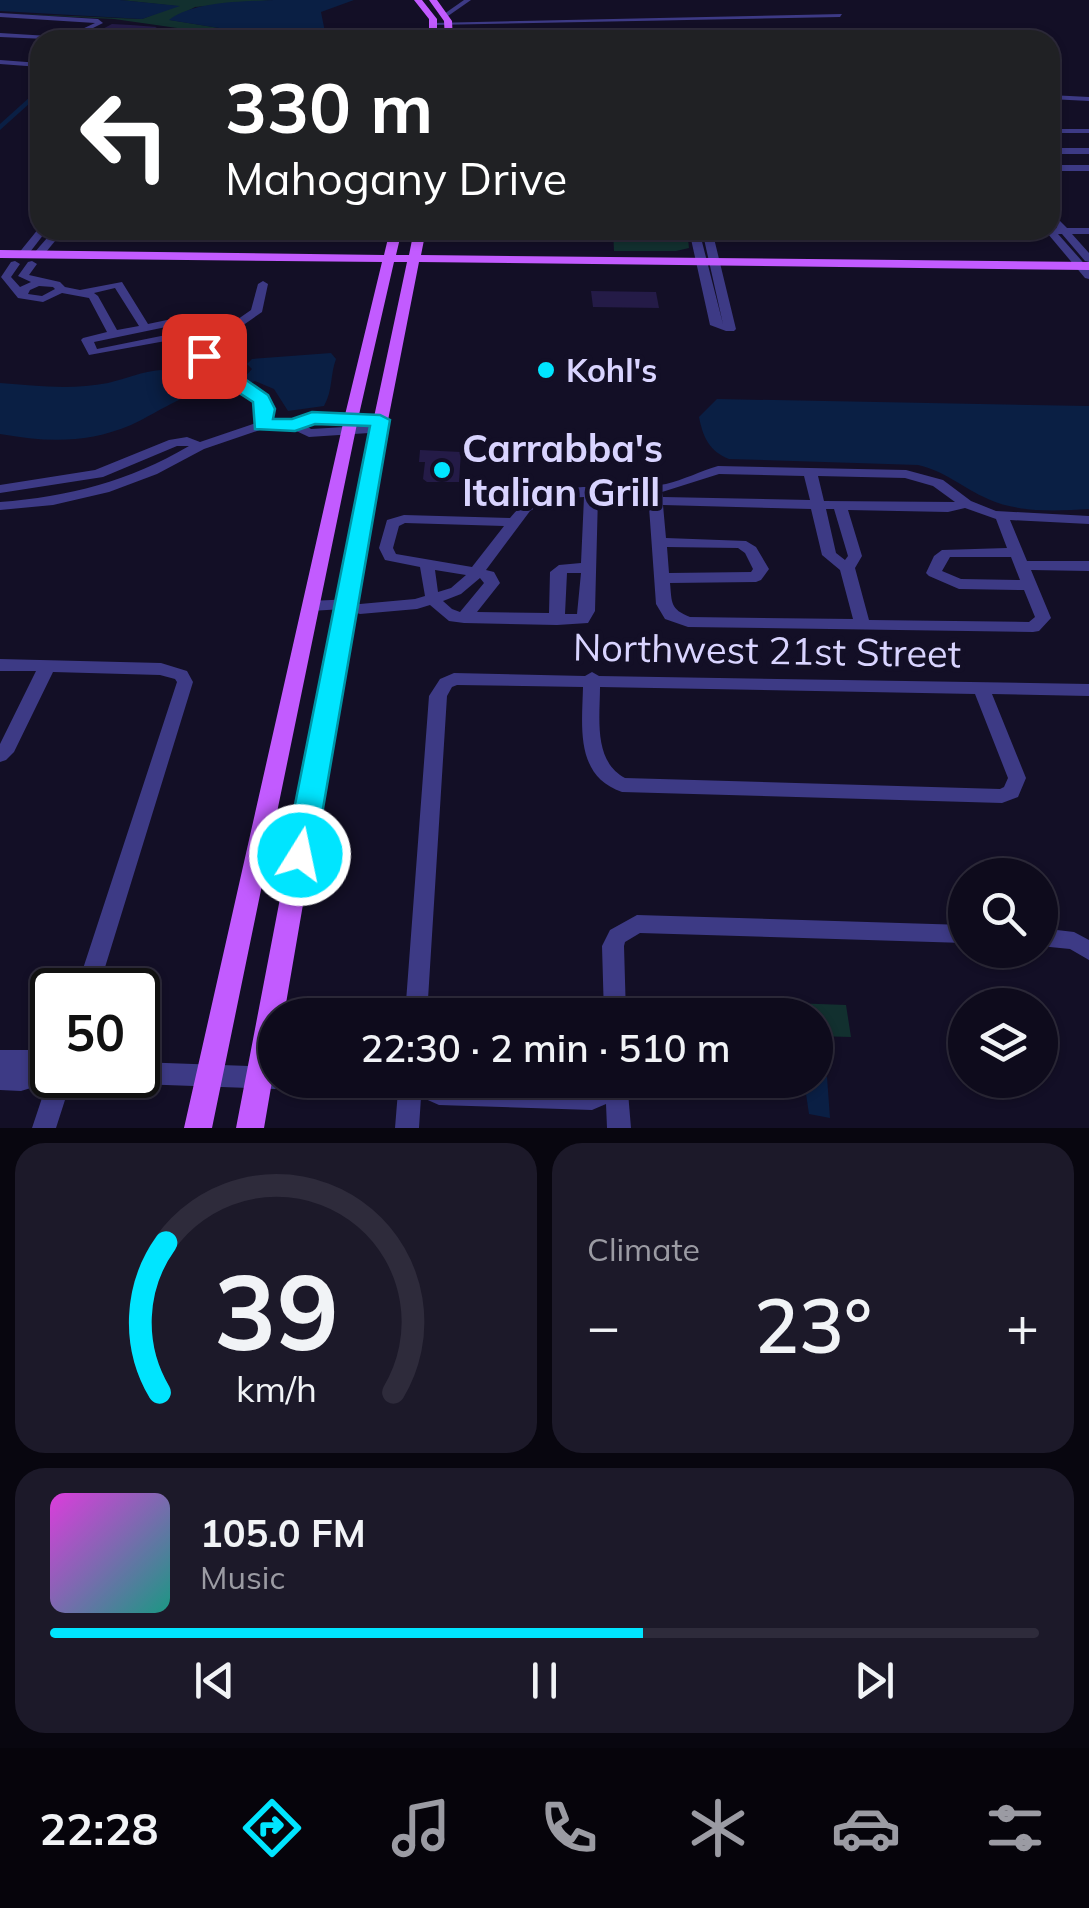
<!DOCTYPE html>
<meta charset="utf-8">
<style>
body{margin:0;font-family:Mulish,sans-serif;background:#1c1929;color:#f1f3f6;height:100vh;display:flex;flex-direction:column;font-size:38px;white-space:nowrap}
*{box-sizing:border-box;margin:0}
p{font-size:32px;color:#9b9ba3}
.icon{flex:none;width:55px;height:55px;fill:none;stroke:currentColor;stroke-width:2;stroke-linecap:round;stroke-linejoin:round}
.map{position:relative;height:1128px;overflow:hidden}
.drawer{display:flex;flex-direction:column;gap:15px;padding:15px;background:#08060f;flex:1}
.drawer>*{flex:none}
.banner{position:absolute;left:30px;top:30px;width:1030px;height:210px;border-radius:30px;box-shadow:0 2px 8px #0004,0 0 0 2px #2e2b3b;background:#202124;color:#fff;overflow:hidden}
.tools{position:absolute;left:948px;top:858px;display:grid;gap:20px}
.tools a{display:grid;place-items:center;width:110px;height:110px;border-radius:50%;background:#0e0b1c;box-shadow:0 2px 8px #0004,0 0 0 2px #2e2b3b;font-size:50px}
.speed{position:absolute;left:30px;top:968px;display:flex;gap:20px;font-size:50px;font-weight:700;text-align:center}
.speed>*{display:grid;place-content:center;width:130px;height:130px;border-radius:50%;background:#0e0b1c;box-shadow:0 2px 8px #0004,0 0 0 2px #2e2b3b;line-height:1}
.speed .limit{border:5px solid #111;border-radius:15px;background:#fff;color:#111}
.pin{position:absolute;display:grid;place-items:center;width:85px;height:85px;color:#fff;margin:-42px;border-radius:20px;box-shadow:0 5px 15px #0006}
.me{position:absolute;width:110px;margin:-55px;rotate:10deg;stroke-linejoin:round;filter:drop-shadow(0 0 8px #0008)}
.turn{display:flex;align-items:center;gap:35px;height:210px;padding:0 30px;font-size:45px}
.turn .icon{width:130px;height:130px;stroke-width:2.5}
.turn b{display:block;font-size:70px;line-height:85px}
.big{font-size:75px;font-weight:600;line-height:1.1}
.drawer .card{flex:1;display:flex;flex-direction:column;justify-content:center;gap:15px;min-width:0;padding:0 35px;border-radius:30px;background:#1c1929}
.drawer .dial{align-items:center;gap:0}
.dial svg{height:260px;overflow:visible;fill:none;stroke:#2e2b3b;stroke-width:7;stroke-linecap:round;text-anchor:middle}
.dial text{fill:#f1f3f6;stroke:none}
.song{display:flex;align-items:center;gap:30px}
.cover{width:120px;height:120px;border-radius:15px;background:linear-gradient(135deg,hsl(300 70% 55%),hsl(170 70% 35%))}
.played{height:10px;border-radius:5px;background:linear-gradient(90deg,#00e5ff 60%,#2e2b3b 60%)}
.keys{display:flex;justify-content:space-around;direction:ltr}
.heat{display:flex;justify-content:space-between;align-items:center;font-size:55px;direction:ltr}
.drawer .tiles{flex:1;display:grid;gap:15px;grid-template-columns:1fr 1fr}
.card:last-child{grid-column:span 2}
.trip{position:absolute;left:258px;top:998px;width:575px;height:100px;border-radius:50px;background:#0e0b1c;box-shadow:0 2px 8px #0004,0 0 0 2px #2e2b3b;font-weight:600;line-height:100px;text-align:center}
.dock{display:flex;height:160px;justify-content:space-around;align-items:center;background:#06040b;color:#9b9ba3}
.dock .icon{width:70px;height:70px}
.dock .current{color:#00e5ff}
.dock b{font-size:45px;color:#f1f3f6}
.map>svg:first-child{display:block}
.green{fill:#12302f}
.water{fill:#0a1f44}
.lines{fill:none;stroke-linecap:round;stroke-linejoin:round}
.canal{fill:#0a1f44;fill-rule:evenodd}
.building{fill:#241b47}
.minor{fill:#3d3a85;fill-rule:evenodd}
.major{fill:#c25bff;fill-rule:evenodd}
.route{fill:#00e5ff;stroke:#0095a6;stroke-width:2.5}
.poi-dot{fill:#00e5ff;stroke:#130f26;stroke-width:4}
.labels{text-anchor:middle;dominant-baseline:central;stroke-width:10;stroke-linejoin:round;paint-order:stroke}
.far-poi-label{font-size:32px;font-weight:bold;fill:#d9d4ff;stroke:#130f26;text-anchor:start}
.poi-label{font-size:38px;font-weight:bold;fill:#d9d4ff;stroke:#130f26;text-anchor:start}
.street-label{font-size:38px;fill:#d9d4ff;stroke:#130f26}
</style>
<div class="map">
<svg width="1089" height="1128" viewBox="0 0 1089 1128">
<rect width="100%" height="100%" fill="#130f26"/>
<!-- green -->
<g class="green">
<path d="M120 0H274L195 7 170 20 238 31 262 40 114 19 0 13 142 19 176 6Z"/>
<path d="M613 230H687L689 248 676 251H614Z"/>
<path d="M792 1003 846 1005 851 1037 815 1036V1015H793Z"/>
</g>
<!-- water -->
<g class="water">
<path d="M0 0H120L180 6 142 19 0 11Z"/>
<path d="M274 0H354L321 12 326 37 322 40H262L238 31 169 20C195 1 240 2 274 0Z"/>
<path d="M331 353 336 359C330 375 333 390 324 406L288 411 274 389 255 381C236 389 222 388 202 392 178 397 153 415 131 425 86 444 46 442 0 434V383C36 386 72 390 108 383 125 379 143 371 161 370 171 370 173 374 181 378 202 390 237 389 252 369L247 364 252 359Z"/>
<path d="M717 399 1089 406V509C1056 511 1019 513 988 499 963 488 945 471 918 465L729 459C709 451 703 437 699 417Z"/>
<path d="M815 1074 827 1077 830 1118 809 1114 804 1080H815Z"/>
</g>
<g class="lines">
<!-- canal -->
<path class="canal" d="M40 88V94L0 130V124Z"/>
</g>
<!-- building -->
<g class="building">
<path d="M112 24 131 25 157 27 135 39 89 36Z"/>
<path d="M591 291 656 292 659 308 593 307Z"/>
<path d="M420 450 461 452 459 482H427L423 479 425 462H419Z"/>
</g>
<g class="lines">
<!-- minor -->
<g class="minor">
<path d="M464 0H471L448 16H444V14Z"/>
<path d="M0 13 98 19 103 23 69 40 0 37V33L65 37 95 23 0 17Z"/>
<path d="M842 14 840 17 434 25 431 23Z"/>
<path d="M0 60 40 63V67L0 64Z"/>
<path d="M1050 95 1089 97V101L1050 99Z"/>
<path d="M1050 106 1057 110V114L1050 112Z"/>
<rect x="1050" y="129" width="39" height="4"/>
<rect x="1050" y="148" width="39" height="6"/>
<rect x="1050" y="165" width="39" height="6"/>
<path d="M1050 211 1067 228H1089V234H1072L1089 253V262L1085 261 1062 234H1058L1089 269V279L1085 278 1048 234 871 233 866 230H1050V227L1057 228 1050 220Z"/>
<path d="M39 228 47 230 27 256H19L18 254Z"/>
<path d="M54 230H64L42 257H34V253Z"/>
<path d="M689 230H699L723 324 702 230H712L736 329 734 331H726L710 325Z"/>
<path d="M32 261 37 264 29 275 60 282 65 287 80 290 122 282 148 324 167 320 178 324 177 337 171 340 89 355 81 340 83 338 107 332 89 298 62 293 43 302 18 298 1 277 11 262 15 261 20 264 11 277 20 287 31 282 18 276 28 262ZM39 286 53 287 55 289 42 296 28 294 30 290ZM115 288 139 326 117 330 98 296 94 293ZM166 327H168L166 335 97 349 94 342Z"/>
<path d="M263 281 268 284 262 312 219 342 210 356C229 380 274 384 269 421H293L312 414 381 416 385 417V423L314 422 305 425 311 429 379 425 385 429 384 432 309 437 292 429H263L204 449 157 474 109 492 53 505 0 510V502C68 497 130 481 189 446H177L103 477 0 493V485L95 470 169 440 187 437 200 442 256 423C260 391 237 389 216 375 208 370 204 363 198 356L211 338 251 310 258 284Z"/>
<path d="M718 466 906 470 943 480 971 501 996 511 1089 516V524L1010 520 1027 561H1089V571L1031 570 1051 618 1039 631 1033 632 688 627 665 619 656 604 648 493 598 496 595 611 588 623 557 625 464 623 449 621 430 605 417 609 360 614 343 609 311 611 303 606 311 601 351 599 360 604 415 599 425 596 420 567 385 560 379 548 387 520 404 515 510 518C546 471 615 494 666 484 683 480 701 471 718 466ZM719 474 804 476 810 500 663 497 662 492ZM818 476 905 478 933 486 955 502 824 501ZM584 497 581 563 559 565 550 572 549 613 477 612 500 583 494 572 486 570 530 511 550 499ZM663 505 811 509 822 555 840 570 853 619 690 617C670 609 672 603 670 583L756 582 761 580 769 569 756 547 746 541 666 538ZM965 508 996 519 1007 548 942 550 934 556 926 573 929 576 959 589 1024 590 1035 617 1029 622 869 620 855 568 862 556 848 510 948 512ZM826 509H834L848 556 845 560 836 553ZM405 523 504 526 472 567 396 554 393 548 399 526ZM667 547 738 548 745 553 753 569 751 572 669 573ZM950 557H1011L1020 580 961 579 942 571ZM435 570 466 575 451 588 438 592ZM567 573H581L577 614H565ZM480 578 484 583 460 612 452 609 443 601 461 594Z"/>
<path d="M0 659 161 663 187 671 193 682 98 990H76L177 682 175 679 160 675 53 672 14 752 6 760 0 762V744L36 671H0Z"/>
<path d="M592 672 599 676 1089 684V696L992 694 1026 778 1018 797 1002 803 622 792C575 776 582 727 583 687L457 685 452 687 447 696 427 1015H405L429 696 440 679 454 673 585 676ZM600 687 975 694 1008 778 1004 787 1000 789 625 778C593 761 600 718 600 687Z"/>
<path d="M637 915 965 925V943L640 933 625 942 624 946 626 1015H604L602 946 610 930Z"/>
<path d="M1040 928 1074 932 1089 940V960L1070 949 1040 946Z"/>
<path d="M0 1050H29L52 1061V1075H73L56 1128H32L47 1083 21 1091 0 1090Z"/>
<path d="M138 1062 275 1067V1080H286L283 1086 275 1089 138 1084 130 1081 127 1075H138Z"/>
<path d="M344 1080H434L440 1083 592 1088 607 1080H627L631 1128H607L606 1104 592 1110 439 1105 421 1097 419 1128H395L398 1091H356L348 1088Z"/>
</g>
<!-- major -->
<g class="major">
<path d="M414 0H422L437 19V40H429V19Z"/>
<path d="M429 0H437L452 21 453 40H445L444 21Z"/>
<path d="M390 230H402L396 255H409L414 230H426L421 255 1089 262V270L419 262 373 497 284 1015H275V1064L264 1128H236L357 497 407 262H394L358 419 212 1128H184L344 419 382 262 0 258V250L384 255Z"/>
</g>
</g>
<!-- route -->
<path class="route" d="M204 351 268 395 275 409 273 419H292L312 412 380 415 390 420 315 855 310 863 300 867 289 863 285 855 370 426 315 424 295 431 255 429 253 402 207 372 195 356Z"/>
<!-- markers -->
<g class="poi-dot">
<circle cx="546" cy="370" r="10"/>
<circle cx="442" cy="470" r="10"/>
</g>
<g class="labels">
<!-- far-poi labels -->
<g class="far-poi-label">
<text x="566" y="370">Kohl's</text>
</g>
<!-- poi labels -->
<g class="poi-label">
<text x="462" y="448">Carrabba's<tspan x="462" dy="44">Italian Grill</tspan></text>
</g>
<!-- street labels -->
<g class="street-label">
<text transform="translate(767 650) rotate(1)">Northwest 21st Street</text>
</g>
</g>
</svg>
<div class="tools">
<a><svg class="icon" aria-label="search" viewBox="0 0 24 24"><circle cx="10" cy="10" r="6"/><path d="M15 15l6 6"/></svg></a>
<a><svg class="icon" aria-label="layers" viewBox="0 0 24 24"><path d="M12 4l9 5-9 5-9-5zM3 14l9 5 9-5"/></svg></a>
</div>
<div class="speed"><div class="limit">50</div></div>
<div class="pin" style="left:204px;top:356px;background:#d93025"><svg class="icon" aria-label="arrive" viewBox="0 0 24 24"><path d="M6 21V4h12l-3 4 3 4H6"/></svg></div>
<svg class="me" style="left:300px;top:855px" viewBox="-20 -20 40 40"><circle r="17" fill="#00e5ff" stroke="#fff" stroke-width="3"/><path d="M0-11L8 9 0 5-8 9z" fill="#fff"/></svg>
<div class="trip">22:30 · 2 min · 510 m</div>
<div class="banner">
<div class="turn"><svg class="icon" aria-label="left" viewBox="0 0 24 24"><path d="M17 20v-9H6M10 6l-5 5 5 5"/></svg><div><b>330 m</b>Mahogany Drive</div></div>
</div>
</div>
<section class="drawer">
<div class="tiles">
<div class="card dial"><svg viewBox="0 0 100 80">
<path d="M14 69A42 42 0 1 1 86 69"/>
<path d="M14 69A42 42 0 0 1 16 23" stroke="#00e5ff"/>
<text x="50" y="56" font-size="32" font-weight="700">39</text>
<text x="50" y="72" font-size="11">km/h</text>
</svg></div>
<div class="card"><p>Climate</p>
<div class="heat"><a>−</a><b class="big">23°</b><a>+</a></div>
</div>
<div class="card">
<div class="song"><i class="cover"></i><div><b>105.0 FM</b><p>Music</p></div></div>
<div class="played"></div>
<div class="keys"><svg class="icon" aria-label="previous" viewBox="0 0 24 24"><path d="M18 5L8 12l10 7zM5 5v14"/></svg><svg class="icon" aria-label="pause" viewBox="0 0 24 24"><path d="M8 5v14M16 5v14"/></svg><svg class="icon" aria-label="next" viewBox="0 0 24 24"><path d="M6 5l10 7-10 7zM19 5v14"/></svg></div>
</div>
</div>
</section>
<nav class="dock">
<b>22:28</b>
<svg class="icon current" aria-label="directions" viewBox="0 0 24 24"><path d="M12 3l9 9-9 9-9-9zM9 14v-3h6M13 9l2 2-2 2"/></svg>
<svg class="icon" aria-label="music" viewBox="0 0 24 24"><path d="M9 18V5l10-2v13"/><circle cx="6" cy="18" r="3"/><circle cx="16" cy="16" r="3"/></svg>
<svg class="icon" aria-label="phone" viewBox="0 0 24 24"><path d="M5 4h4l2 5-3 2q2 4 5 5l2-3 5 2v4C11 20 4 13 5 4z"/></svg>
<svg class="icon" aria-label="climate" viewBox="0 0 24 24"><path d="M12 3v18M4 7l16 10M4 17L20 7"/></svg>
<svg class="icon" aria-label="car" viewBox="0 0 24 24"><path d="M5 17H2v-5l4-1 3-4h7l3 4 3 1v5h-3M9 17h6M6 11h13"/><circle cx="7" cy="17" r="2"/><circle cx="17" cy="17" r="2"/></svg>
<svg class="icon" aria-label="filters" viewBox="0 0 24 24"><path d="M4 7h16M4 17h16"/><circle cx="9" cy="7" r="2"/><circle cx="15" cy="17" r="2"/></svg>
</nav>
